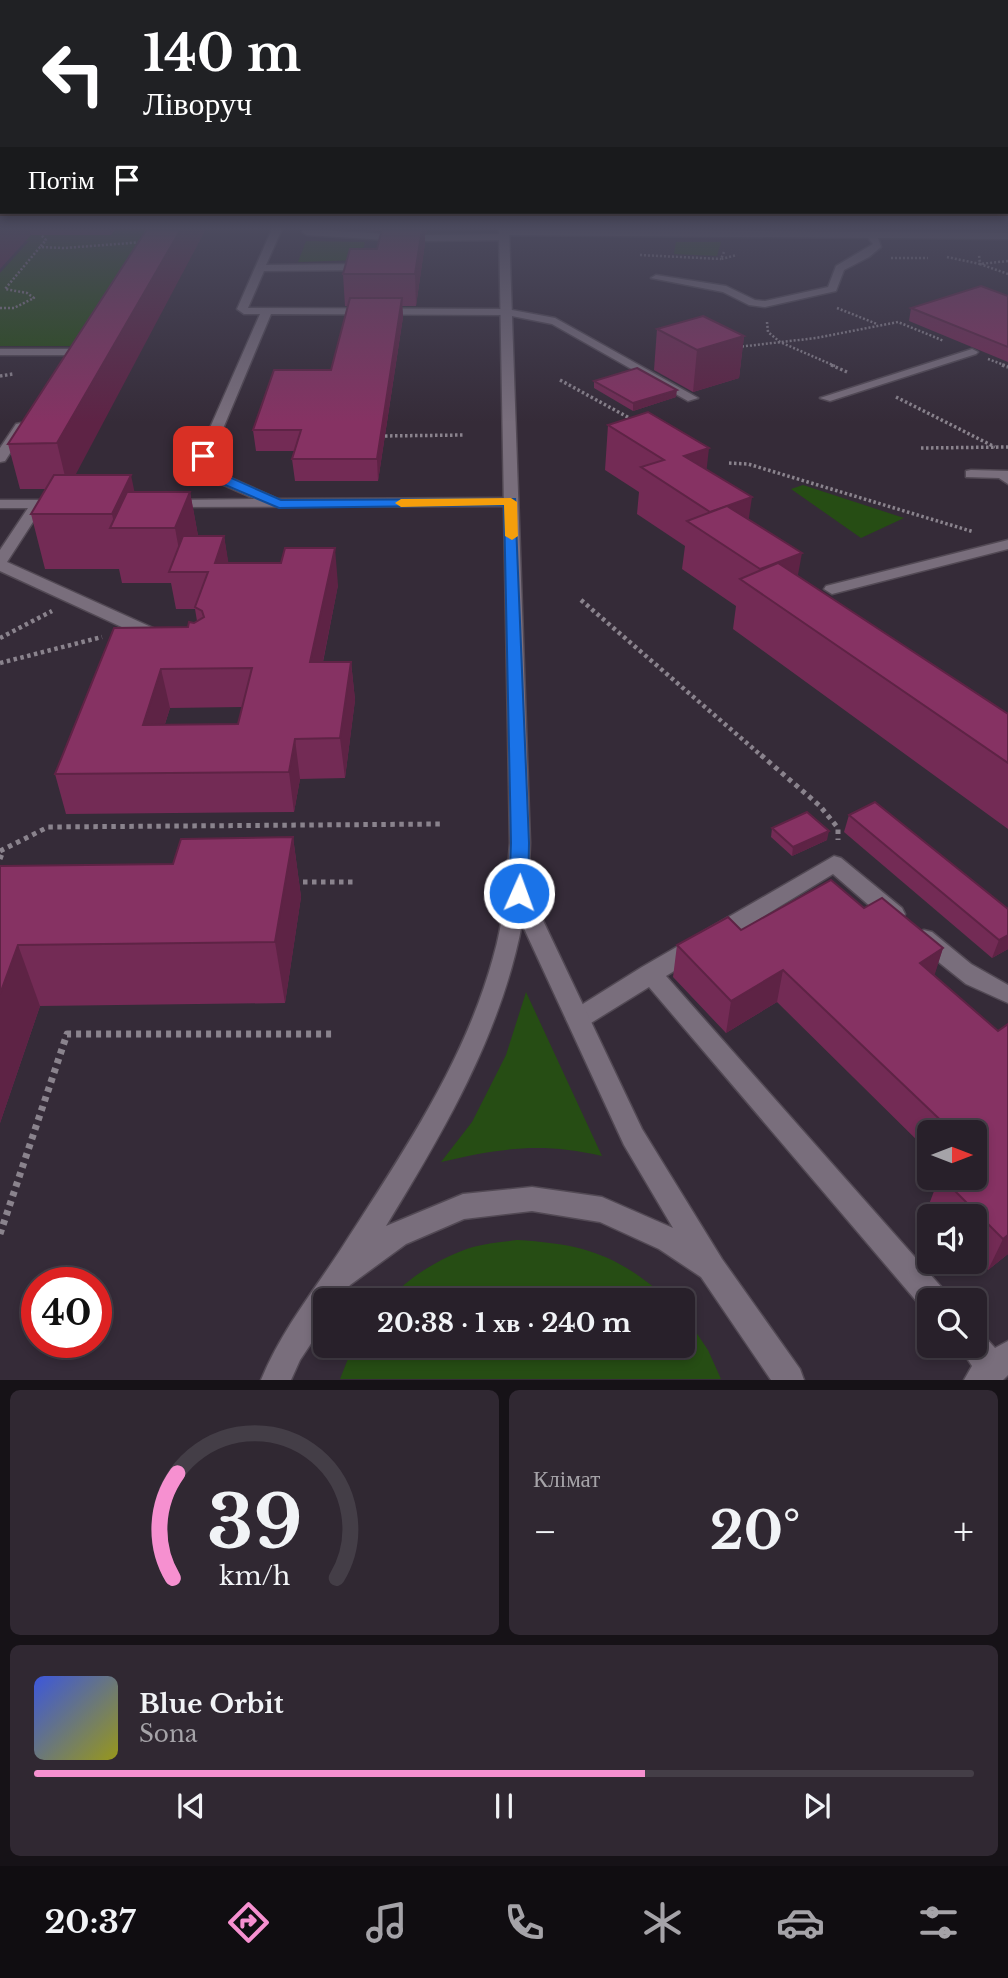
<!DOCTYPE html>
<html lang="uk">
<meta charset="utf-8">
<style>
body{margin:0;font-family:"Libre Baskerville",serif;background:#302832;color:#f1f3f6;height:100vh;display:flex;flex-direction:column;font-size:26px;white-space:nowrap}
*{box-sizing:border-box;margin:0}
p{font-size:23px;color:#a5a3a8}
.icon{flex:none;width:38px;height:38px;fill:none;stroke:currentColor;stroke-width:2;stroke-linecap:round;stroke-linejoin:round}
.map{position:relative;height:1380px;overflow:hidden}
.side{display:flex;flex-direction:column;gap:10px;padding:10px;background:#161217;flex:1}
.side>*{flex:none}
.hud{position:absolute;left:0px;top:0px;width:1008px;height:214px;box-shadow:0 4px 10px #0003,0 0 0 2px #443e47;background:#202124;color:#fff;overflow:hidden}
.needle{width:46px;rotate:90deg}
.fabs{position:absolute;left:917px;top:1120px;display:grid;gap:14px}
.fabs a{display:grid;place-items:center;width:70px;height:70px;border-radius:10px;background:#28202a;box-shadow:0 4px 10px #0003,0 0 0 2px #443e47;font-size:35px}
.speed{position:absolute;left:21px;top:1267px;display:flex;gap:14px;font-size:35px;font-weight:700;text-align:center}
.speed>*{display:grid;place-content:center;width:91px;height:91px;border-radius:50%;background:#28202a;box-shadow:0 4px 10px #0003,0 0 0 2px #443e47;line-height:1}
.speed .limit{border:10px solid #d22;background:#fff;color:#111}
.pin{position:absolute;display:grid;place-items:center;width:60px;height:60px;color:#fff;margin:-30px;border-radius:14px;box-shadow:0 4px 10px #0006}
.me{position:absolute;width:77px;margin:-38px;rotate:2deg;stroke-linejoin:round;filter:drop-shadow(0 0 5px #0008)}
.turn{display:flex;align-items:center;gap:24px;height:147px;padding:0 28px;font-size:32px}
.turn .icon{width:91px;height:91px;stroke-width:2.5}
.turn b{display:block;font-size:49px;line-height:60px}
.then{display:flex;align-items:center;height:66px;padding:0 28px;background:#0003;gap:14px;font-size:26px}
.big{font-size:52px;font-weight:700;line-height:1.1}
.side .widget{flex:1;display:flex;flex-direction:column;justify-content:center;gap:10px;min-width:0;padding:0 24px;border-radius:10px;background:#302832}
.side .dial{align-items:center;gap:0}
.dial svg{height:182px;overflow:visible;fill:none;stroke:#443e47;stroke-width:7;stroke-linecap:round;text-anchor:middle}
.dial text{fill:#f1f3f6;stroke:none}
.song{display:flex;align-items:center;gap:21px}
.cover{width:84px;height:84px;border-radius:10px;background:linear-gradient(135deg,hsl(230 70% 55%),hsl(60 70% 35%))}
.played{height:7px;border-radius:4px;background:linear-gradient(90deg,#f690d0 65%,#443e47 65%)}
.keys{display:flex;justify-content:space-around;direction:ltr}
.heat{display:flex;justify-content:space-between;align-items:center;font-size:38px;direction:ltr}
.side .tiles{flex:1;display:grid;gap:10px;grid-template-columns:1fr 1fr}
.widget:last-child{grid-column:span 2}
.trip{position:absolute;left:313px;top:1288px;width:382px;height:70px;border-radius:10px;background:#28202a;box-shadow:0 4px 10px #0003,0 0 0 2px #443e47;font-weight:700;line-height:70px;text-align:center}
.menu{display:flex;height:112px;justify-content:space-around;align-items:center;background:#100d11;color:#a5a3a8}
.menu .icon{width:49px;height:49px}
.menu .on{color:#f690d0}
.menu b{font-size:32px;color:#f1f3f6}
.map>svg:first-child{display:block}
.green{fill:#264d14}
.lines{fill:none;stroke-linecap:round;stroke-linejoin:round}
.service-casing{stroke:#524954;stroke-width:3}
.tertiary-casing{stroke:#524954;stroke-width:3}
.path-far4{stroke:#8a838d;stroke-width:2.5;stroke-dasharray:2 2;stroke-linecap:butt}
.path-far3{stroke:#8a838d;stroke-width:3.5;stroke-dasharray:2.5 2.5;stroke-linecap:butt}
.path-far2{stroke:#8a838d;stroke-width:4.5;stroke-dasharray:3.5 3.5;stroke-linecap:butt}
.path-far1{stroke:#8a838d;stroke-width:5;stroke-dasharray:4.5 4.5;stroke-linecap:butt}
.path{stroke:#8a838d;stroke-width:7;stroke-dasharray:5 5;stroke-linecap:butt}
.service{fill:#796e7c;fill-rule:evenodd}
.tertiary{fill:#796e7c;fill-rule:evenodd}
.wall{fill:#732b55;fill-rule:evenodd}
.shaded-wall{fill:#5e2345}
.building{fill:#863263;stroke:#5e2345;stroke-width:2;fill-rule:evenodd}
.route{fill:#1a73e8;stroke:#114b97;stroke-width:2}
.slow{fill:#f59e0b}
</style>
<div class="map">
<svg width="1008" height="1380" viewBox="0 0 1008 1380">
<rect width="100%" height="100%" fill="#352b38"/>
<!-- green -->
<g class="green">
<path d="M0 229H146L72 346H0V273L29 241H0Z"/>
<path d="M306 241 365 242 360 260 298 262Z"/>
<path d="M676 242H721L717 256 674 254Z"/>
<path d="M803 485 904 518 861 538 791 489Z"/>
<path d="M526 992 602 1156C542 1142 500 1148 441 1162L472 1122 506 1055Z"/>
<path d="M517 1240C585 1244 618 1255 669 1300H389C409 1276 444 1256 473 1247 487 1243 503 1242 517 1240Z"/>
<path d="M683 1313 708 1350 721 1379H340L353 1346H682Z"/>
</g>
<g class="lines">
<!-- service casing -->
<g class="service-casing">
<g id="service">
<path d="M272 229H282L266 265 368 264 373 267 368 270 264 271 248 308 507 309 555 318 698 398 688 401 552 324 507 315 271 314 209 462 213 470 278 499 511 498 518 502 511 506 163 507 161 504 168 500 255 499 203 476 195 462 260 314H244L237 309Z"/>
<path d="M303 229 402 235 407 238 402 241 307 235 302 232Z"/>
<path d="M504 229 1008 233V239L878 238 881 247 869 257 844 270 836 291 765 307 749 305 723 292 651 278 656 275 726 286 755 300 765 301 828 287 836 266 873 244 868 238 507 235 509 237 504 240 426 241 421 238 426 235 502 234 499 232Z"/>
<path d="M0 349H72L78 352 72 355H0Z"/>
<path d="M972 349 978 352 976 354 830 401 820 398Z"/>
<path d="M21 423 27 427 5 461 0 462V448L16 424Z"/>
<path d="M971 470 1008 471V484L999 478 966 477V471Z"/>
<path d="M0 500H59L66 504 59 508H42L7 562 162 632 164 636 162 640H150L0 571V550L28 508H0Z"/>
<path d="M1008 540V549L832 594 824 589 826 586Z"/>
<path d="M834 856 841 858 902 908 905 914 902 920 894 922 886 920 833 874 666 976 944 1290 948 1300H929V1312L924 1310 649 987 586 1026 578 1029 570 1026 566 1019 570 1012 642 967Z"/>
<path d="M924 930 932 932 971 964 1008 985V1003L966 984 916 944 913 938 916 932Z"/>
<path d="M975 1332 984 1336 995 1348 1008 1341V1375L1003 1380H964L972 1366 959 1346H975Z"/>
</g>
</g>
<!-- tertiary casing -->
<g class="tertiary-casing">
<path id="tertiary" d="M499 229H509L530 843 528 889 642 1129 722 1259 800 1369 804 1380H771L701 1277 659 1249 600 1222 532 1211 464 1219 406 1244 350 1285 340 1300H326V1321L300 1360 291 1380H261C281 1331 313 1292 341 1249 400 1157 464 1064 493 958 504 920 507 882 510 843ZM522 924 624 1145 673 1228 602 1197 532 1187 463 1194 386 1226C444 1131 501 1034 522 924Z"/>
</g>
<!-- path-far4 -->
<g class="path-far4">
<path d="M39 233 46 240 40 247"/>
<path d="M724 252 721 259 737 255"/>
<path d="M640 255 721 259"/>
<path d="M947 257 980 264 979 255"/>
<path d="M891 258H928"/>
<path d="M1008 261 980 264 1008 274"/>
<path d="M0 308H14L34 298 27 293 5 289 40 247 65 248 143 242"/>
<path d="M837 308 877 324"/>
<path d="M767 322 768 332 780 342 835 366"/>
<path d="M738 347 816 338 898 322 944 341"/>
<path d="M988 359 1007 366"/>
</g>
<!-- path-far3 -->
<g class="path-far3">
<path d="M831 365 847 372"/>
<path d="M1002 365 1008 367"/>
<path d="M0 376 13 374"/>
<path d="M560 380 633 420"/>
<path d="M896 397 995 447"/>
<path d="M380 436 465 435"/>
<path d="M921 448 1008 447"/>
<path d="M729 463 748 464 974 532"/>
</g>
<!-- path-far2 -->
<g class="path-far2">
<path d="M581 600 763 757"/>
<path d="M0 638 52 611"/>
<path d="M0 663 102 637"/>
</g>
<!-- path-far1 -->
<g class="path-far1">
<path d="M761 755 820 806 838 828V840"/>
<path d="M0 851 48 827 442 824"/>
<path d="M0 859 3 851"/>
<path d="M294 882H353"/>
</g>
<!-- path -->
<path class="path" d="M0 1234 67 1034H334"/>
<!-- service -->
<use href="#service" class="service"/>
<!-- tertiary -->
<use href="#tertiary" class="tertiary"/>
</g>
<!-- wall -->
<g class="wall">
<path d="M0 229H115L111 235H31Z"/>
<path d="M147 229 75 475 134 492H190L198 536H224L228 563 338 585 323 662H351L355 700 345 778 300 779 294 812 66 814 55 774 188 627 197 621 195 609H176L171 583H122L119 569H45L31 514 46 489H20L8 444ZM242 707 238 724H165L170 708Z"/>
<path d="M366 229H427V232L425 233V243L416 306H402L403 317 378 481H295L292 459 295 451H256L253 430 331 370 348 306H345L343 274 377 249 382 231 366 230Z"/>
<path d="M1008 296V362L909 321 911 308Z"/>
<path d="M657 329 744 336 739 378 693 392 654 370Z"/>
<path d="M594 381 676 397 633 411 594 388Z"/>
<path d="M608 425 707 469 798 577 1008 714V829L733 629 736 606 682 569 685 546 637 514 639 492 605 470Z"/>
<path d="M849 815 1008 909V949L992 958 844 832Z"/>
<path d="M772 828 827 840 792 856 771 837Z"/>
<path d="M293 837 301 897 285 1003 40 1006 0 1123V866L173 864Z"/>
<path d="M864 908 943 948 934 975 998 1031 1008 1024V1254L988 1270 975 1256V1216H936L928 1207 939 1178H975V1132H929V1152L777 1002 726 1033 673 977 677 945 741 930Z"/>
</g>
<!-- shaded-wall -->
<g class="shaded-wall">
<path d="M0 229H29L31 235 0 269Z"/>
<path d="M109 229H115L111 235Z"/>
<path d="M181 229H206L68 489 57 443Z"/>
<path d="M418 229H427V232L425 233V243L416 306 415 274Z"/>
<path d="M402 298 403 317 378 481 377 459Z"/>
<path d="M744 336 739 378 693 392 697 350Z"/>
<path d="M677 390 676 397 633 411V403Z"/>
<path d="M709 448 704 493 684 456Z"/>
<path d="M131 475 142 528H115L112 514Z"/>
<path d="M190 492 200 546 183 572 175 528Z"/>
<path d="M752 497 745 544 710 512Z"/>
<path d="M224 536 230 572 215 563Z"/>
<path d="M335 548 338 585 315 701 310 662Z"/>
<path d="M802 553 793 602 757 591 760 569Z"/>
<path d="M351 662 355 700 345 778 340 738Z"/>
<path d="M161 669 170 708 152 764 143 725Z"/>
<path d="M295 739 300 779 294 812 289 772Z"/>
<path d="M829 831 827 840 792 856 793 847Z"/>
<path d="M293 837 301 897 285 1003 275 942Z"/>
<path d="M1008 935V949L992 958 999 940Z"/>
<path d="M18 945 40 1006 0 1123V994Z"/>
<path d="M943 948 933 980 920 963Z"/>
<path d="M783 970 777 1002 726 1033 731 1001Z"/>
<path d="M1008 1235V1254L988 1270 1003 1239Z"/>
</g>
<!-- building -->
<g class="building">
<path d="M147 229H181L57 443 8 444Z"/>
<path d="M382 229H422L415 274H343L350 249H377Z"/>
<path d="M981 286 1008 296V347L911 308Z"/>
<path d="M350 298H402L377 459H292L301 430H253L274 370H331Z"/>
<path d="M703 316 744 336 697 350 657 329Z"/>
<path d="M637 368 677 390 633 403 594 381Z"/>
<path d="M648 412 709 448 684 456 752 497 710 512 641 467 664 460 608 425Z"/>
<path d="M54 475H131L112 514H31Z"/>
<path d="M127 492H190L175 528H110Z"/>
<path d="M727 506 802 553 760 569 687 521Z"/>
<path d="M183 536H224L215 563H281L285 548H335L310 662H351L340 738 295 739 289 772 55 774 114 628 188 627 189 622 194 623 204 617 202 611 195 607 208 572H169ZM252 668 238 724 143 725 161 669Z"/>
<path d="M778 563 1008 714V763L740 579Z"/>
<path d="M875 802 1008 909V935L999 940 849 815Z"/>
<path d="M807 812 829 831 793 847 772 828Z"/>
<path d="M293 837 275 942 18 945 0 994V866L173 864 181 839Z"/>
<path d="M831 880 864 908 882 898 943 948 920 963 998 1031 1008 1024V1235L1003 1239 942 1178H975V1132H953L783 970 731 1001 677 945 728 917 741 930Z"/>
</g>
<!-- sky -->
<linearGradient id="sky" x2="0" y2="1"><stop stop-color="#1d181f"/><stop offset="0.54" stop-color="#4b4a5e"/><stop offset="1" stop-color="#4b4a5e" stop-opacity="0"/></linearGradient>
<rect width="1008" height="422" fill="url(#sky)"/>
<!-- route -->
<path class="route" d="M203 452 209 456V467L213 470 281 500 515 499 529 843 528 893 526 898H512L509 893 511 843 504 505 279 508 204 476 197 468V456Z"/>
<!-- slow -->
<path class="slow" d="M511 498 517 502 518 536 512 540 505 536 504 505 401 507 395 503 401 499Z"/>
</svg>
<div class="fabs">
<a><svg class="needle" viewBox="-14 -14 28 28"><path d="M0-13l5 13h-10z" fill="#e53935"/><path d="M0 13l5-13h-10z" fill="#a5a3a8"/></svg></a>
<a><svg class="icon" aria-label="sound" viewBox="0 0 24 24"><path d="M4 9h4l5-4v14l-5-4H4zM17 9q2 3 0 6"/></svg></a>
<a><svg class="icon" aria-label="search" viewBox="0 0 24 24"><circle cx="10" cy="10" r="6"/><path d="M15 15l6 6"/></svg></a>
</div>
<div class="speed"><div class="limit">40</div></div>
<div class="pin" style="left:203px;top:456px;background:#d93025"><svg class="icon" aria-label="arrive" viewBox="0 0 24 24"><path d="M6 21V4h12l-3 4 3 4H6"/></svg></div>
<svg class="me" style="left:519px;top:893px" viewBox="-20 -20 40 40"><circle r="17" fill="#1a73e8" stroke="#fff" stroke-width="3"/><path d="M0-11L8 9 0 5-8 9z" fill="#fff"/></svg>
<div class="trip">20:38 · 1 хв · 240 m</div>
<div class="hud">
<div class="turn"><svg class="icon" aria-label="left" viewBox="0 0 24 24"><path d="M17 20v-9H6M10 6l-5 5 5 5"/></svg><div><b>140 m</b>Ліворуч</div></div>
<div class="then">Потім<svg class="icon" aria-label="arrive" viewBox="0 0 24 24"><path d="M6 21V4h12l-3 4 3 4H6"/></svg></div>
</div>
</div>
<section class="side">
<div class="tiles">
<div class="widget dial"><svg viewBox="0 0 100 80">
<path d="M14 69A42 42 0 1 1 86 69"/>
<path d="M14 69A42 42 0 0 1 16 23" stroke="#f690d0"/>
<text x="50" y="56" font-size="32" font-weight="700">39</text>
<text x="50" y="72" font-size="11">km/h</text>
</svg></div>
<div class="widget"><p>Клімат</p>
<div class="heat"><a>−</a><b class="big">20°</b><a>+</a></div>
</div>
<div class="widget">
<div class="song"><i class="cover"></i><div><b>Blue Orbit</b><p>Sona</p></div></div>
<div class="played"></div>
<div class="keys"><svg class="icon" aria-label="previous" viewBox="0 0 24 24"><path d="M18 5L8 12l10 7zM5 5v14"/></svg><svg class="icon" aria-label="pause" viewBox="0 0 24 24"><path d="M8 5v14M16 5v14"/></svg><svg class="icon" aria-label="next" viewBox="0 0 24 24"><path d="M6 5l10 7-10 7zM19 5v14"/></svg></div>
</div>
</div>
</section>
<nav class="menu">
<b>20:37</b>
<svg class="icon on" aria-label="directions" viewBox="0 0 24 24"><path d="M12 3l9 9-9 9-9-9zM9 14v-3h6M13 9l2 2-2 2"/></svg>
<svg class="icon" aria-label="music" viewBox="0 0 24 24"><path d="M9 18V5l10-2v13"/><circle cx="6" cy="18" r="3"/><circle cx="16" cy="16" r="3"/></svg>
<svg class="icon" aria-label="phone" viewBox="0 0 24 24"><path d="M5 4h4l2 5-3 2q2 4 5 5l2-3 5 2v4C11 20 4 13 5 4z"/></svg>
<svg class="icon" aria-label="climate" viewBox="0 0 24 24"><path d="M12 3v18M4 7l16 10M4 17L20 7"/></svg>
<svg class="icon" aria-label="car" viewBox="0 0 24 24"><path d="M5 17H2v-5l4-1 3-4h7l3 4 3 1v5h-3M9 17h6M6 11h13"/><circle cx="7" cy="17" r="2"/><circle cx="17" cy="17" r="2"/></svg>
<svg class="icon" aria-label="filters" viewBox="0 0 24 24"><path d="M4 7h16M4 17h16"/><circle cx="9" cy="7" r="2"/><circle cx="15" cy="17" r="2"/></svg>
</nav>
